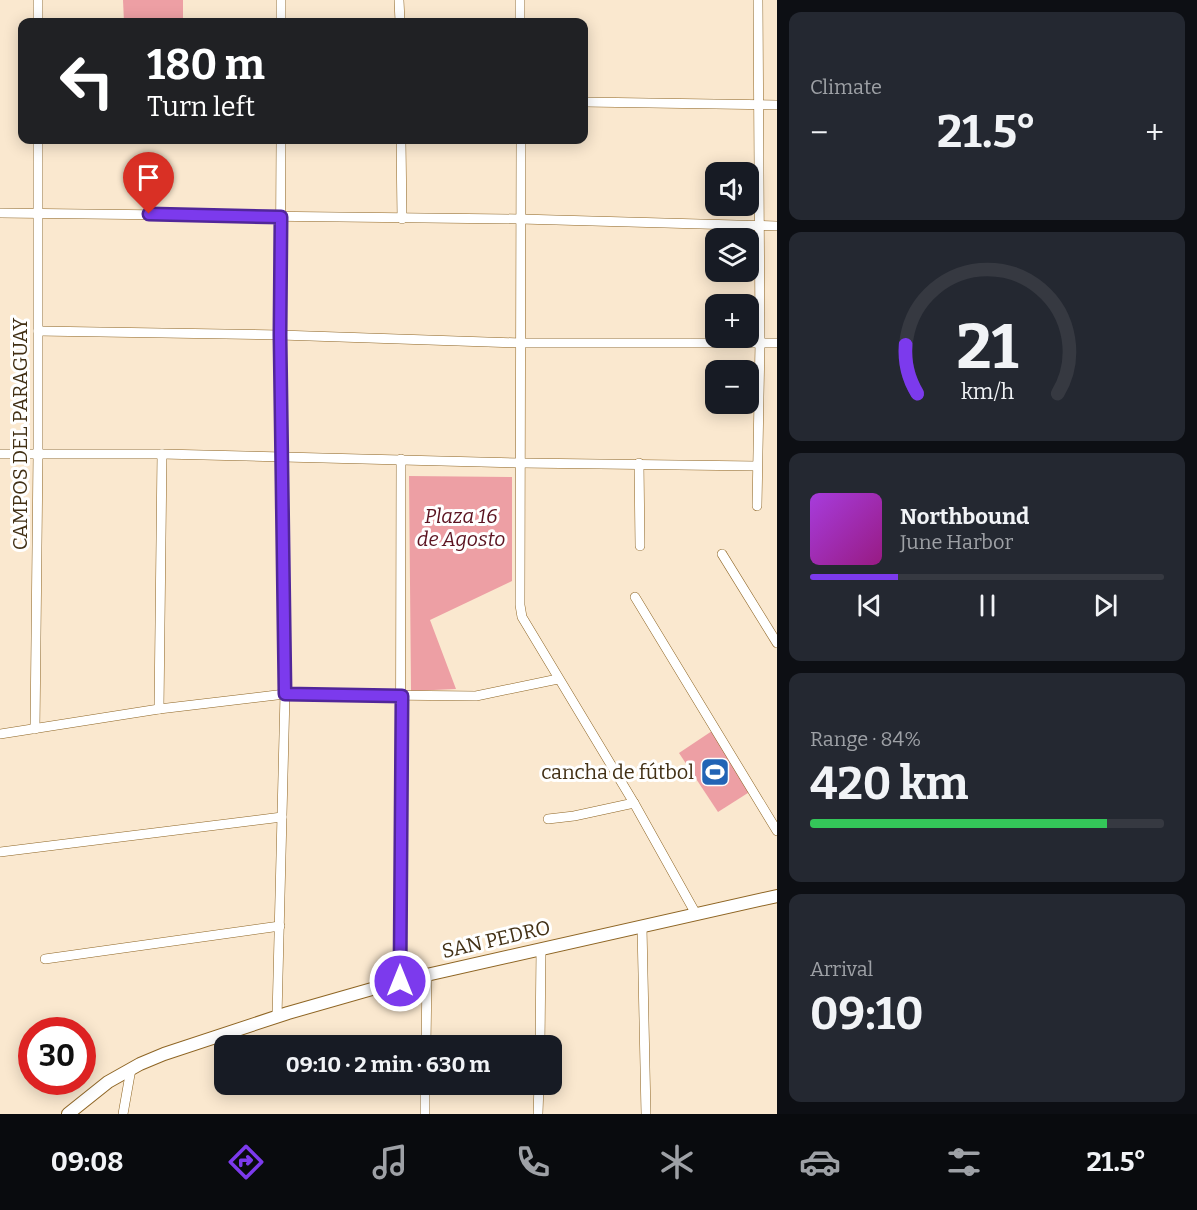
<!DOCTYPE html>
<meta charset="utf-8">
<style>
body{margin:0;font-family:Bitter,serif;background:#242831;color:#f1f3f6;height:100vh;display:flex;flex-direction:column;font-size:22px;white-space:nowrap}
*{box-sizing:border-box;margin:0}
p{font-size:20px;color:#9ea1a6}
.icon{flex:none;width:33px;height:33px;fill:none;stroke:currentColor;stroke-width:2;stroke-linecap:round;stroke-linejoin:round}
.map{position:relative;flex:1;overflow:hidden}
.drawer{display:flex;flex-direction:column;gap:12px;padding:12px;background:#0d0f14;width:420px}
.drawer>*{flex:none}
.guide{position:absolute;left:18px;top:18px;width:570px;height:126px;border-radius:12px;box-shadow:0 3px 15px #0003;background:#202124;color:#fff;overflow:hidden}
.fabs{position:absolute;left:705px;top:162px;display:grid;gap:12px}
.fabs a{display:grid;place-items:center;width:54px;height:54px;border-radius:12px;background:#171b24;box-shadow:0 3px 15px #0003;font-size:30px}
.speed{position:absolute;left:18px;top:1017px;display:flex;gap:12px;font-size:30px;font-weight:700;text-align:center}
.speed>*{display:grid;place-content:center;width:78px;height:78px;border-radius:50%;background:#171b24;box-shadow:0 3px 15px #0003;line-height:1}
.speed .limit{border:9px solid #d22;background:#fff;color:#111}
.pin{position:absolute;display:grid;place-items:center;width:51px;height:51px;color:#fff;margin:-62px -26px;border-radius:50% 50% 50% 0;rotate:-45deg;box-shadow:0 0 6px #0007}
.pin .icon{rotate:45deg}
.me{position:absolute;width:66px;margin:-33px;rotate:0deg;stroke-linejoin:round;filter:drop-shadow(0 0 4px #0008)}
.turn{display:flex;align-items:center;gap:21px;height:126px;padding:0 30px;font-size:27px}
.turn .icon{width:78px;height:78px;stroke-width:2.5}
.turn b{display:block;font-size:42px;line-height:51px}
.big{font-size:45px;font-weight:700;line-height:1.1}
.drawer .card{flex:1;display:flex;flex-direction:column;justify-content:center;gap:9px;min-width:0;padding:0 21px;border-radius:12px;background:#242831}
.drawer .dial{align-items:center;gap:0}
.dial svg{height:156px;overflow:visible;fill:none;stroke:#363941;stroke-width:7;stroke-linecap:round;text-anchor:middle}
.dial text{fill:#f1f3f6;stroke:none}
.song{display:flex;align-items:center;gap:18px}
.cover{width:72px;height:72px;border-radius:9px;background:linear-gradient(135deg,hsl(280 70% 55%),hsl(310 70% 35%))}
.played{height:6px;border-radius:3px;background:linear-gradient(90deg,#7c3aed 25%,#363941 25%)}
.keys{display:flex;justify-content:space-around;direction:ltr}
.heat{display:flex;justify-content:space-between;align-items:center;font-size:33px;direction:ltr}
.charge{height:9px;border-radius:4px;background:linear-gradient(90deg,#34c759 84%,#363941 0)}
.trip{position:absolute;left:214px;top:1035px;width:348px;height:60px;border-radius:12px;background:#171b24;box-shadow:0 3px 15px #0003;font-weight:700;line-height:60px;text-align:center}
.tabs{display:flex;height:96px;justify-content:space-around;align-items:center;background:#090b0e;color:#9ea1a6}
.tabs .icon{width:42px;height:42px}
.tabs .active{color:#7c3aed}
.tabs b{font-size:27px;color:#f1f3f6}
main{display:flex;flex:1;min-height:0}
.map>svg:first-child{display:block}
.green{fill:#ed9fa4}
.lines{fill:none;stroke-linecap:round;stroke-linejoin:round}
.minor-casing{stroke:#8e6524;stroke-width:10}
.secondary-casing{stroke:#8e6524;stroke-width:14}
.minor{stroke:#fff;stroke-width:9}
.secondary{stroke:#fff;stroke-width:12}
.route-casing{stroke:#51269a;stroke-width:15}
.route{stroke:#7c3aed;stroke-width:10}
.labels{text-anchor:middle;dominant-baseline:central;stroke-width:6;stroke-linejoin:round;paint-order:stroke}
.street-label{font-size:20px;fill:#423015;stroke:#fff}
.park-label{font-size:20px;font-style:italic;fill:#5b1320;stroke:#fff}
.poi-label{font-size:20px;fill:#423015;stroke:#fff;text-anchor:end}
</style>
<main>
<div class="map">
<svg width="777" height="1114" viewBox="0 0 777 1114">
<rect width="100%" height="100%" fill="#fae8cf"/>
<!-- green -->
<g class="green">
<path d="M123 0H183V22H124Z"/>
<path d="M409 476 512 477V581L430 620 456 689 411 691Z"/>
<path d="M712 731 751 791 718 812 679 753Z"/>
</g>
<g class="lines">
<!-- minor casing -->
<g class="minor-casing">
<g id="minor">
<path d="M38 0V22"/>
<path d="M399 0 400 22"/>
<path d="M520 0V22"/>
<path d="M281 22V0"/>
<path d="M584 102 777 105"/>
<path d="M401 140 402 219"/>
<path d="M521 140 520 605 522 617 634 803 696 914"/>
<path d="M0 213 520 219 777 226"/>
<path d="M38 331 280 335 520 343H777"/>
<path d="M0 454H162L521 463 757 466"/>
<path d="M639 463 640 546"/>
<path d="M757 506 760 342 758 0"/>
<path d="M722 554 777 643"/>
<path d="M635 597 777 831"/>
<path d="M159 709 162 454"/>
<path d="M35 729 38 455V140"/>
<path d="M0 734 159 709 285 694 476 696 558 679"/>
<path d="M548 819 574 816 634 803"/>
<path d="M0 852 282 817"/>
<path d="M642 927 646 1114"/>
<path d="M45 959 280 926"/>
<path d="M400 981 401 459"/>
<path d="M277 1017 285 694 280 335 281 140"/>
<path d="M426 1046 427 975"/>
<path d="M540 1046 541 949"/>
<path d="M123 1114 131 1069"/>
<path d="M425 1114V1084"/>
<path d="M538 1114 539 1084"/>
</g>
</g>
<!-- secondary casing -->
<g class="secondary-casing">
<path id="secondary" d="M68 1114 108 1082 140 1064 164 1054 288 1013 400 981 777 896"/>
</g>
<!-- minor -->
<use href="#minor" class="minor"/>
<!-- secondary -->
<use href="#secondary" class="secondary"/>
</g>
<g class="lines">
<!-- route casing -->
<g class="route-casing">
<path id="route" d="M149 214 281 217 280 335 285 694 402 696 400 981"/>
</g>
<!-- route -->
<use href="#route" class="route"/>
</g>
<!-- icons -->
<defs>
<g id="stadium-square" transform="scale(1.5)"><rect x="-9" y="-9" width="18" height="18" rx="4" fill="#2264b5" stroke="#fff"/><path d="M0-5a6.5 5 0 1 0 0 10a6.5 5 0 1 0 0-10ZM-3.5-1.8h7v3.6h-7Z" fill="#fff"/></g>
</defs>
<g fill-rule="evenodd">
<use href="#stadium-square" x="715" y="772"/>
</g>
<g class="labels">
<!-- street labels -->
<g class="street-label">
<text transform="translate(20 434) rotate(-90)">CAMPOS DEL PARAGUAY</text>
<text transform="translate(496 939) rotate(-13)">SAN PEDRO</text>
</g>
<!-- park labels -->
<g class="park-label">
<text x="461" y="516">Plaza 16<tspan x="461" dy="23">de Agosto</tspan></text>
</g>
<!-- poi labels -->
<g class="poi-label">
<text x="694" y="772">cancha de fútbol</text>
</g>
</g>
</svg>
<div class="fabs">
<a><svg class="icon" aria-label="sound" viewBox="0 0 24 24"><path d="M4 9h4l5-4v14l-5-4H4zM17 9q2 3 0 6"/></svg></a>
<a><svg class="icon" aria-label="layers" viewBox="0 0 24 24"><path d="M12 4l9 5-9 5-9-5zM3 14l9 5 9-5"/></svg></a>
<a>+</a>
<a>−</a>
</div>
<div class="speed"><div class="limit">30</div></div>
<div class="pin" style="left:149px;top:214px;background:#d93025"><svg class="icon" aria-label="arrive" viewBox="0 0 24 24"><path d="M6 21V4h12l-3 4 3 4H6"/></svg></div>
<svg class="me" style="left:400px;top:981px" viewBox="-20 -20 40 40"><circle r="17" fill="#7c3aed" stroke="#fff" stroke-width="3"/><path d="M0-11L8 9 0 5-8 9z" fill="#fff"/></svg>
<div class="trip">09:10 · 2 min · 630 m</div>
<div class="guide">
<div class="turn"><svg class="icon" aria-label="left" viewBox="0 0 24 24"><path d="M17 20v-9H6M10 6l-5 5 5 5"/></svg><div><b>180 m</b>Turn left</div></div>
</div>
</div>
<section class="drawer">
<div class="card"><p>Climate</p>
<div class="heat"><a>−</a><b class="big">21.5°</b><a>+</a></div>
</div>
<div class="card dial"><svg viewBox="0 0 100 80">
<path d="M14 69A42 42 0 1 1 86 69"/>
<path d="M14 69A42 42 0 0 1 8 44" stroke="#7c3aed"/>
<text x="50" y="56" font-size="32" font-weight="700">21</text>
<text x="50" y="72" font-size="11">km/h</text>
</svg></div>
<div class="card">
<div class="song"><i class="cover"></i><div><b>Northbound</b><p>June Harbor</p></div></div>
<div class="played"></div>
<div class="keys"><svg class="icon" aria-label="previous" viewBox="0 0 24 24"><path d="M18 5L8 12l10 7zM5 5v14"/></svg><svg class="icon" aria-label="pause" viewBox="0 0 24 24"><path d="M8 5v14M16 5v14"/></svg><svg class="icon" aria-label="next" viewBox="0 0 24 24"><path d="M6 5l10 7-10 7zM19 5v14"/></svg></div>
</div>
<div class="card"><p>Range · 84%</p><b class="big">420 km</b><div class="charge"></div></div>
<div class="card"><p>Arrival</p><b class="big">09:10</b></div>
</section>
</main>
<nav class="tabs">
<b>09:08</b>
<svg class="icon active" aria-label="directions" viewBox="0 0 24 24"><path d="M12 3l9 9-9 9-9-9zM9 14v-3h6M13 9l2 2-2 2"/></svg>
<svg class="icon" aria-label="music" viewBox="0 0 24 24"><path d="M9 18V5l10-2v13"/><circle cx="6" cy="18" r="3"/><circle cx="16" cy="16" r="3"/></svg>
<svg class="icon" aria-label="phone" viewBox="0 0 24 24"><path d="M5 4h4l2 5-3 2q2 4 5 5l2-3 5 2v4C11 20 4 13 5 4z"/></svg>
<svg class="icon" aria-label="climate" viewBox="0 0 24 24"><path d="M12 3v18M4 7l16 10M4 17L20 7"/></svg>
<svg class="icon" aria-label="car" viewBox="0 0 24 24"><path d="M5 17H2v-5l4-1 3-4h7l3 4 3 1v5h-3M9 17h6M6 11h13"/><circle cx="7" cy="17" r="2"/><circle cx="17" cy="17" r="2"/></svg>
<svg class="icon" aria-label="filters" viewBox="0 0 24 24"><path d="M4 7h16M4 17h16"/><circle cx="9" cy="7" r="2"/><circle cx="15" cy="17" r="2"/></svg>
<b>21.5°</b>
</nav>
